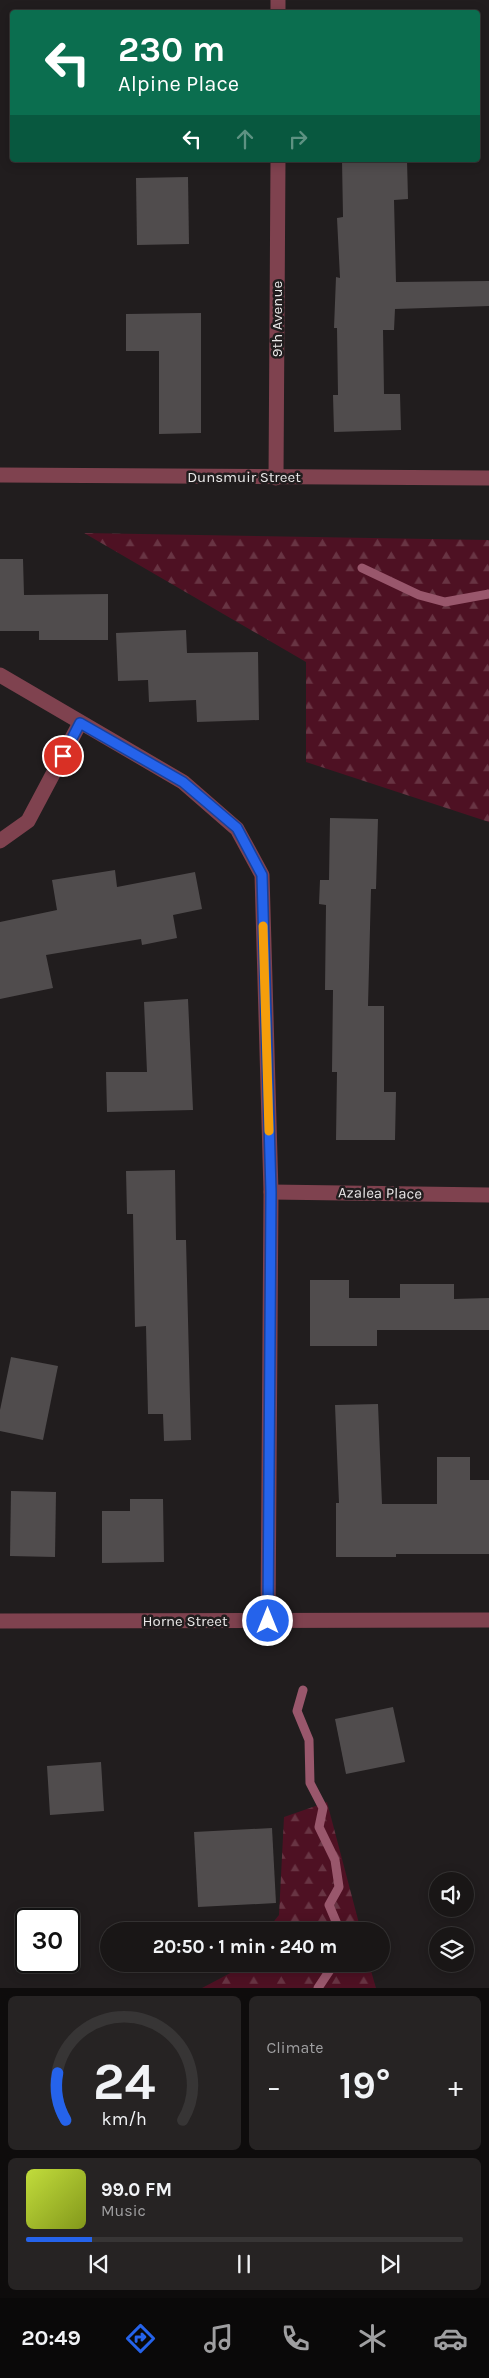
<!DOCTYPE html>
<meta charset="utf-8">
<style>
body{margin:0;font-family:Karla,sans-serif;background:#262323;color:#f1f3f6;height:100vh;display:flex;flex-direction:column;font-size:19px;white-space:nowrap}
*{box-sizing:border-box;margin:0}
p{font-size:16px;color:#9f9fa1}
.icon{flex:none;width:28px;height:28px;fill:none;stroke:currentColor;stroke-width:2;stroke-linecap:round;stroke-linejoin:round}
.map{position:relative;height:1988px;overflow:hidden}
.side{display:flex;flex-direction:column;gap:8px;padding:8px;background:#0e0c0c;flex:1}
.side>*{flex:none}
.banner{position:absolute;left:10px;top:10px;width:470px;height:152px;border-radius:5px;box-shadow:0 2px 12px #0003,0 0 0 1px #373535;background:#0b6e4f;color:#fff;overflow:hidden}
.buttons{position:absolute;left:429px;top:1872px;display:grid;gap:10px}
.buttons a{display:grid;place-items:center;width:45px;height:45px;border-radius:50%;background:#191616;box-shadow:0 2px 12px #0003,0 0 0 1px #373535;font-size:25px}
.speed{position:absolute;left:15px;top:1908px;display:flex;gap:10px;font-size:25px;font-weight:700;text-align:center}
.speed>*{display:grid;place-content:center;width:65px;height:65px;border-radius:50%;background:#191616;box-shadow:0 2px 12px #0003,0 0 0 1px #373535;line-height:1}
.speed .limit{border:2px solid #111;border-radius:8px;background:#fff;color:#111}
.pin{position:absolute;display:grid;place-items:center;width:42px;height:42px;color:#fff;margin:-21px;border:2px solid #fff;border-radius:50%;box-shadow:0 1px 5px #0007}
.me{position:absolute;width:55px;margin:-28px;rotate:0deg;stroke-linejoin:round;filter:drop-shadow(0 0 4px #0008)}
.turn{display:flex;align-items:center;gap:18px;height:105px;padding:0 25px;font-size:22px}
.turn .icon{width:65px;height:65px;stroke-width:2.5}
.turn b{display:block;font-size:35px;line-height:42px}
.lanes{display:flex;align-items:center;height:48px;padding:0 25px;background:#0003;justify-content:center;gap:25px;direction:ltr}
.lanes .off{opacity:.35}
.big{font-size:38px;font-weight:700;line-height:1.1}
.side .card{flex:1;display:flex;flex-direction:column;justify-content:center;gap:8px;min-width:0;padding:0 18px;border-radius:8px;background:#262323}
.side .dial{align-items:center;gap:0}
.dial svg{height:130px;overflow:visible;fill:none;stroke:#373535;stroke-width:7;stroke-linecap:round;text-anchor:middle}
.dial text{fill:#f1f3f6;stroke:none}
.song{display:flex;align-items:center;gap:15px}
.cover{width:60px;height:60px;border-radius:8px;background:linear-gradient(135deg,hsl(70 70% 55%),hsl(70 70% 35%))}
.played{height:5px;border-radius:2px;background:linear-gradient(90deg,#2563eb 15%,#373535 15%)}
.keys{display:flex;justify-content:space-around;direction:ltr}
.heat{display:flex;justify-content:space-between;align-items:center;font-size:28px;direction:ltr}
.side .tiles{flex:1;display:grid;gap:8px;grid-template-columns:1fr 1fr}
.card:last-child{grid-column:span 2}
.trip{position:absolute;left:100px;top:1922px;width:290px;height:50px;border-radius:25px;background:#191616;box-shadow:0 2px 12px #0003,0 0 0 1px #373535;font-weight:700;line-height:50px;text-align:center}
.tab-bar{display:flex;height:80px;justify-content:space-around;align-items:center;background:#0a0909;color:#9f9fa1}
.tab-bar .icon{width:35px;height:35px}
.tab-bar .current{color:#2563eb}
.tab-bar b{font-size:22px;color:#f1f3f6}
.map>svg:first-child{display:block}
.forest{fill:url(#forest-firs)}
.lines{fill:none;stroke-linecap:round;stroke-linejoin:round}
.stream{stroke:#99576c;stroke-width:9}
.building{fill:#504c4d}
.street{stroke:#7f424f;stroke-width:15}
.route-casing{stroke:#184099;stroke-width:12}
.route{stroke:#2563eb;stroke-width:9}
.slow{stroke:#f59e0b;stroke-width:9}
.labels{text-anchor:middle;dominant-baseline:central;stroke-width:5;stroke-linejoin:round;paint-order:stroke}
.street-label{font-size:15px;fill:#eae8e8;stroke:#211d1e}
</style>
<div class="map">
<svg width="489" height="1988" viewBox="0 0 489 1988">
<defs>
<pattern id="forest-firs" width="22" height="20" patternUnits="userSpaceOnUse" patternTransform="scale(1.25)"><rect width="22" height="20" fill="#4e1123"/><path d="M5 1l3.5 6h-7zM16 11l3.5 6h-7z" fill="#683443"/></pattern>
</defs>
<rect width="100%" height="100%" fill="#211d1e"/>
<!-- forest -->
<g class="forest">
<path d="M84 533 489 540V822L306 762V662Z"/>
<path d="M327 1802 361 1931H266L279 1915 284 1817Z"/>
<path d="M241 1964H369L376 1988H202L236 1970Z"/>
</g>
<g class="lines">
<!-- stream -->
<g class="stream">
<path d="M362 568 419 595 445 602 489 594"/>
<path d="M303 1690 297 1711 309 1740 310 1783 323 1808 319 1827 335 1860 339 1887 329 1905 340 1931"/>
<path d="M318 1988 334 1964"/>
</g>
</g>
<!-- building -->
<g class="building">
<path d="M342 160H407L408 199 394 200 396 282 489 281V306L395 309 394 330H383L384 394H400L401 430 334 432 333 395H338L337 328H334L336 277 340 278 337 218 343 217Z"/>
<path d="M188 177 189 244 137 245 136 178Z"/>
<path d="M201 313V433L159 434V351H126V314Z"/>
<path d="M0 559H23L24 595 108 594V640H39V631H0Z"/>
<path d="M186 630 187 653 258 652 259 720 197 722 196 700 149 702 148 680 118 681 116 633Z"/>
<path d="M330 818 378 819 376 889H371L368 1006H384V1092H396L395 1140H336L337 1072H332L333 990H325L326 905 319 904 320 880H329Z"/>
<path d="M115 870 117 887 195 872 202 909 173 915 177 938 142 945 141 939 46 955 53 988 0 999V922L57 910 52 880Z"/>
<path d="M188 999 193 1110 107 1112 106 1072H147L144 1002Z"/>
<path d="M175 1170 176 1240H186L191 1440 164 1441 163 1414H148L146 1326 135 1327 133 1214H127L126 1171Z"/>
<path d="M310 1280H349V1298H400V1284H454V1299L489 1298V1330H377V1346H310Z"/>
<path d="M11 1357 58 1366 43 1440 0 1431V1410Z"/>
<path d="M378 1404 382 1504H437V1457H470V1480H489V1554H396V1557H336V1503H339L335 1405Z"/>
<path d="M11 1491 56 1492 55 1557 10 1556Z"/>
<path d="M130 1499H163L164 1562 102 1563V1511H130Z"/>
<path d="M393 1707 405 1762 346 1774 335 1719Z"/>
<path d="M101 1762 104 1811 50 1815 47 1766Z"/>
<path d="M272 1828 276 1903 198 1907 194 1832Z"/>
</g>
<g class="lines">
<!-- street -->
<g class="street">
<path d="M278 12V0"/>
<path d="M0 475 489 478"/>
<path d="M276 478 278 160"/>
<path d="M0 675 183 782 237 829 262 875 271 1192 268 1621"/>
<path d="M0 841 28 821 80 723"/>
<path d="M271 1192 489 1195"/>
<path d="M0 1621 489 1620"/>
</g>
</g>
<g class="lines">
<!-- route casing -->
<g class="route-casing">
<path id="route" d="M63 756 80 723 183 782 237 828 262 875 271 1192 268 1621"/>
</g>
<!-- route -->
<use href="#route" class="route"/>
<!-- slow -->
<path class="slow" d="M263 926 269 1131"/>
</g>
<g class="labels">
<!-- street labels -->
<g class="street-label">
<text transform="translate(277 319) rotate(-90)">9th Avenue</text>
<text x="244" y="477">Dunsmuir Street</text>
<text transform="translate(380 1193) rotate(1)">Azalea Place</text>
<text x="185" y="1621">Horne Street</text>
</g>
</g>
</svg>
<div class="buttons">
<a><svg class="icon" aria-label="sound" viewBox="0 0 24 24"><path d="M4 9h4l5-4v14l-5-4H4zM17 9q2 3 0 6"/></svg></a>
<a><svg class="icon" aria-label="layers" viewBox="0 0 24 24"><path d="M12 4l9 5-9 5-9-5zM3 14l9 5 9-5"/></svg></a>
</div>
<div class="speed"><div class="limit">30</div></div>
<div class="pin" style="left:63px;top:756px;background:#d93025"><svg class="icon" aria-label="arrive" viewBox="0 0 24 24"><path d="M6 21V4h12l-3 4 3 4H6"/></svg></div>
<svg class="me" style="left:268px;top:1621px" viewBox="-20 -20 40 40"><circle r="17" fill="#2563eb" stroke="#fff" stroke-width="3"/><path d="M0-11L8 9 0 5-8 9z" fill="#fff"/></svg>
<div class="trip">20:50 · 1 min · 240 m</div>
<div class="banner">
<div class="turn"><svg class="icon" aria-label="left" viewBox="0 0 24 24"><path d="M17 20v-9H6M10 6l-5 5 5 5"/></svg><div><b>230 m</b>Alpine Place</div></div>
<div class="lanes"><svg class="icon" aria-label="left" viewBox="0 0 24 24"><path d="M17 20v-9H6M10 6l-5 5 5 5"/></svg><svg class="icon off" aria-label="ahead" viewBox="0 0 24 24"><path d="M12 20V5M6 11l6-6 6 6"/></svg><svg class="icon off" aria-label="right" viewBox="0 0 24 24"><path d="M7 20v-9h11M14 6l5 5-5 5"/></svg></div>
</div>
</div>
<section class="side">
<div class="tiles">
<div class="card dial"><svg viewBox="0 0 100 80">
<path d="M14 69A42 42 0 1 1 86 69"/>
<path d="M14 69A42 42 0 0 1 9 40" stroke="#2563eb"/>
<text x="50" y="56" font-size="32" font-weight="700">24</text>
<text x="50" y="72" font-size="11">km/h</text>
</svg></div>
<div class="card"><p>Climate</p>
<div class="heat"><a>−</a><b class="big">19°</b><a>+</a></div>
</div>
<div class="card">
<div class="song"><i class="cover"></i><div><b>99.0 FM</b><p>Music</p></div></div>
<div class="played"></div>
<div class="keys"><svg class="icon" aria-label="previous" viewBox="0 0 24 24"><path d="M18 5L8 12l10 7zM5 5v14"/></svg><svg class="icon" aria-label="pause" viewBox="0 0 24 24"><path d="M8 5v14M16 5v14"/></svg><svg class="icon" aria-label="next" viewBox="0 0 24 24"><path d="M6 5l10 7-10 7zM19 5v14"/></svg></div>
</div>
</div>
</section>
<nav class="tab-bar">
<b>20:49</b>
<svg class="icon current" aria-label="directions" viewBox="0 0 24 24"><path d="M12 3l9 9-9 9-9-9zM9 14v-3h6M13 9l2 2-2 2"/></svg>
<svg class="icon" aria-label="music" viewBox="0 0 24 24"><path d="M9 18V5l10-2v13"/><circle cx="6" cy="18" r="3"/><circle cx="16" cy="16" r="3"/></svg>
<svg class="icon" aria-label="phone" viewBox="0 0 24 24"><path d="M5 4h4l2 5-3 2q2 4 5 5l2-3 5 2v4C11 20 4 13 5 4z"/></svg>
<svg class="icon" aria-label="climate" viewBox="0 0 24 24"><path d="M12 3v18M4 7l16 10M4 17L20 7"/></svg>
<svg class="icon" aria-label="car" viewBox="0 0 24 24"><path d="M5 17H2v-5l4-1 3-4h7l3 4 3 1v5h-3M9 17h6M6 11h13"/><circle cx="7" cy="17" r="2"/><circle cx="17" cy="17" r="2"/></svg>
</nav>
